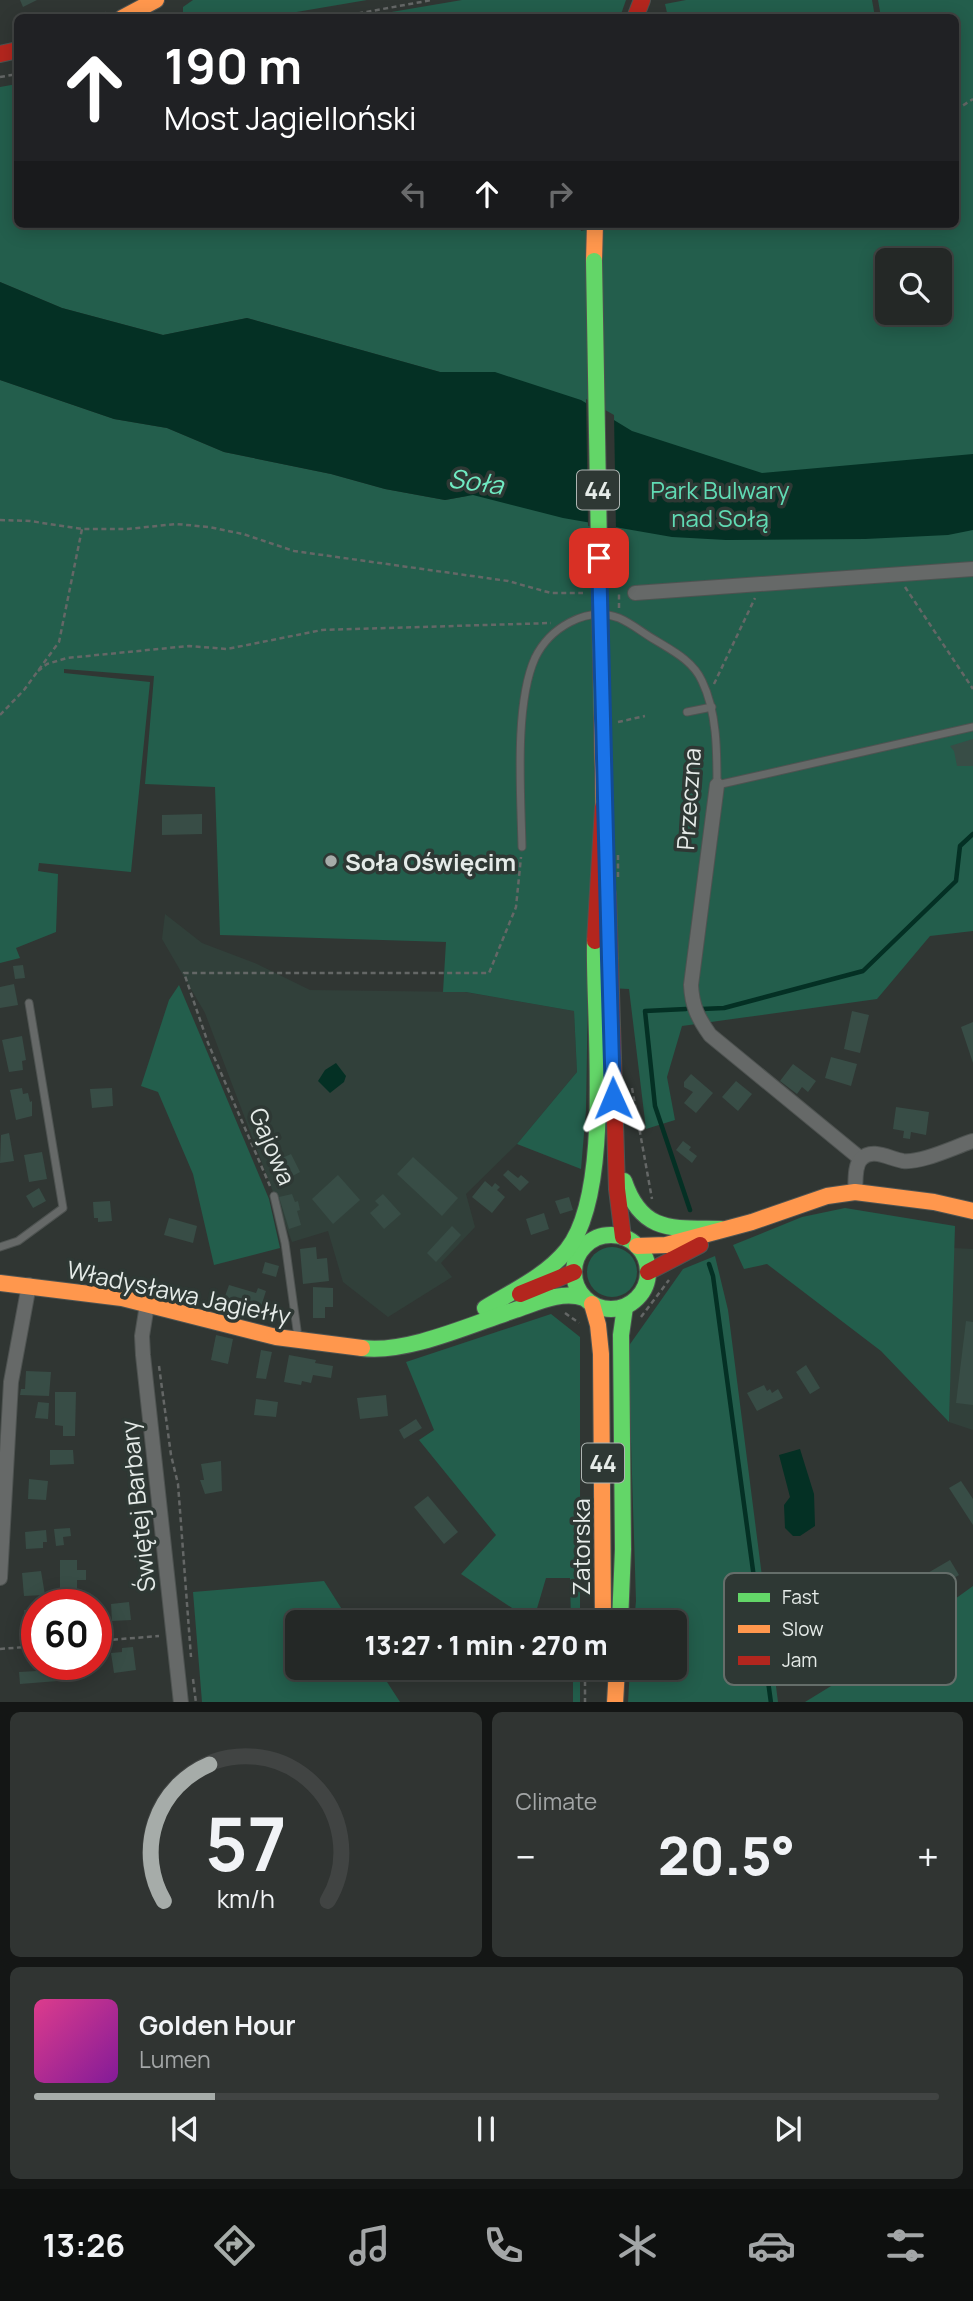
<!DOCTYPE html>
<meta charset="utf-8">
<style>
body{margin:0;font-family:Manrope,sans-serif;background:#303432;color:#f1f3f6;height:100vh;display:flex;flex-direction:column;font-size:26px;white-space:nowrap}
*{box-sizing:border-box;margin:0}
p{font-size:23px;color:#a3a6a7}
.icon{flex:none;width:38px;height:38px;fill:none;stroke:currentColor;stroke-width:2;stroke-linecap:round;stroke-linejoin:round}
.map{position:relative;height:1702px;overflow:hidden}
.panel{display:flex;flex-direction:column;gap:10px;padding:10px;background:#141615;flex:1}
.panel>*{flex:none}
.guide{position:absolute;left:14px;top:14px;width:945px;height:214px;border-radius:10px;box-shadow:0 4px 18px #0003,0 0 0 2px #414443;background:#202124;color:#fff;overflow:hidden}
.fabs{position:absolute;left:875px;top:248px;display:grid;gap:14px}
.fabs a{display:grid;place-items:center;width:77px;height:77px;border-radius:10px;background:#242826;box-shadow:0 4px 18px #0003,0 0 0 2px #414443;font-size:35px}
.speed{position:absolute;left:21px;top:1589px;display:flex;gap:14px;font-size:35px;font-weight:700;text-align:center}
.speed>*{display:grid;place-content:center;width:91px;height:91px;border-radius:50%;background:#242826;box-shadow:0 4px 18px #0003,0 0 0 2px #414443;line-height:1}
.speed .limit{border:10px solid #d22;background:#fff;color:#111}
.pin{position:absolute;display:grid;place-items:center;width:60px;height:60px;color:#fff;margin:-30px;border-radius:14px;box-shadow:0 4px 10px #0006}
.me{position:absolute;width:77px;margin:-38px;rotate:359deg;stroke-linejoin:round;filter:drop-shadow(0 0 5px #0008)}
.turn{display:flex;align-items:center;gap:24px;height:147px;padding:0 35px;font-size:32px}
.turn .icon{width:91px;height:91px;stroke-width:2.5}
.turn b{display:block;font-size:49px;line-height:60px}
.lanes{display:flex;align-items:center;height:66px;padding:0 35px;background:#0003;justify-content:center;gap:35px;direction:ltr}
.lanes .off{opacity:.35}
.big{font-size:52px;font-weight:800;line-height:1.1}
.panel .tile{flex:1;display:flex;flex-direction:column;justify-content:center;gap:10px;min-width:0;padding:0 24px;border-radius:10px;background:#303432}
.panel .dial{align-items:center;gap:0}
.dial svg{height:182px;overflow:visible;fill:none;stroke:#414443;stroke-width:7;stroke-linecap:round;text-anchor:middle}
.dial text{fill:#f1f3f6;stroke:none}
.song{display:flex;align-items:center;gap:21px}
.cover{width:84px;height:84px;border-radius:10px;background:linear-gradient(135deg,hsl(330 70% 55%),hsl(290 70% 35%))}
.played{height:7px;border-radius:4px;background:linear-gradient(90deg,#a6aca9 20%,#414443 20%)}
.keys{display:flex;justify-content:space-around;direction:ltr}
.heat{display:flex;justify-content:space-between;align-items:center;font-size:38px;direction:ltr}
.panel .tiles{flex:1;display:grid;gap:10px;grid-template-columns:1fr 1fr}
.tile:last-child{grid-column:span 2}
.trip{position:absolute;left:285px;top:1610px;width:402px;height:70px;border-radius:10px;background:#242826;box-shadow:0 4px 18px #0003,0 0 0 2px #414443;font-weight:800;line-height:70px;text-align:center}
.dock{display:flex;height:112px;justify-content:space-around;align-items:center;background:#0e100f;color:#a3a6a7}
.dock .icon{width:49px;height:49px}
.dock .active{color:#a6aca9}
.dock b{font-size:32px;color:#f1f3f6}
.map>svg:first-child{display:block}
.built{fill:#31403a}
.green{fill:#235e4c;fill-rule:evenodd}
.water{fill:#043024}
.pier{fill:#303633}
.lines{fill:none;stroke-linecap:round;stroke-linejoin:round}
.stream{stroke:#043024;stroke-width:4.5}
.building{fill:#384d46}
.lane-casing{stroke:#4e5351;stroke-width:9}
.street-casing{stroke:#4e5351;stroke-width:16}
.fast-casing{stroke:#4e5351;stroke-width:18}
.slow-casing{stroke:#4e5351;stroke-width:18}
.jam-casing{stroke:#4e5351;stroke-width:18}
.path{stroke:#646766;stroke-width:2.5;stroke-dasharray:5 3.5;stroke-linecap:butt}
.lane{stroke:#666968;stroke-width:7}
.street{stroke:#666968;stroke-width:14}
.fast{stroke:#63d668;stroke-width:16}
.slow{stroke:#ff974d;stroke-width:16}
.jam{stroke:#b3261e;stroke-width:16}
.fast-bridge-casing{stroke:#4e5351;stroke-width:18;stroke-linecap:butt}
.fast-bridge{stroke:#63d668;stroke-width:16}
.route-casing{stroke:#114b97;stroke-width:18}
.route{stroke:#1a73e8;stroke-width:12}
.poi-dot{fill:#a6aca9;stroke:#2e3834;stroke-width:2.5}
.labels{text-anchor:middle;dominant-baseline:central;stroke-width:7;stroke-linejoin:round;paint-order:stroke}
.shield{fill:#2e3834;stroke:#aeb5b2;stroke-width:2}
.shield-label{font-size:23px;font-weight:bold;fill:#e5ebe8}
.park-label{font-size:24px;fill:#60dbb4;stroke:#2e3834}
.street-label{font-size:24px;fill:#e5ebe8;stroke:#2e3834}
.poi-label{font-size:24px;font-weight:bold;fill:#e5ebe8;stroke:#2e3834;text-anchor:start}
.water-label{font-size:26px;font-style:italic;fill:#70eac2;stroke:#2e3834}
.key{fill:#2e3834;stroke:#656e6a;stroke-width:2}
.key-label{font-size:19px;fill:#e5ebe8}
</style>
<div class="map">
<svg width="973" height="1703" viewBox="0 0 973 1703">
<rect width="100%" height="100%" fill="#303633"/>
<!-- built -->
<g class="built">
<path d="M165 914 202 943 257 964 310 990 465 992 574 1011 577 1072 517 1144 466 1194 475 1227 441 1263 452 1277 388 1317 343 1282 328 1231 292 1242 205 1013 162 939Z"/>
<path d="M953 1248 973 1249V1430L949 1422Z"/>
</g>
<!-- green -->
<g class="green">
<path d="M193 0H367L267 17H183V7Z"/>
<path d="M462 0H626L620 17H362Z"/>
<path d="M686 0H872L875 17H668L665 4Z"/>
<path d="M878 0H973V931L930 936 877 999 682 1026 667 1077 675 1120 646 1129 629 989 588 987 586 1110 581 1169 517 1144 577 1072 574 1011 466 992H443L446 942 220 935 215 787 145 784 154 676 64 669V673L150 682 131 872 39 863 38 871 58 874 56 932 16 948 20 958 0 963V380L114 419 167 428 224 452 331 474 385 489 445 500 467 496 456 372H440L247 318 163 335 62 308 0 282V87L17 84 18 224H580L581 231 613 224H956V18L881 17ZM887 261H940V313H887Z"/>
<path d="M179 985 269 1199 280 1248 214 1265 193 1174 158 1092 141 1086 169 1000Z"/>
<path d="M845 1208 955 1226 949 1422 881 1351 767 1264 744 1269 733 1245 802 1217Z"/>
<circle cx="612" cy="1272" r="25"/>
<path d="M715 1256 728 1310 778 1702 628 1703 630 1668H676V1622H634L636 1601 628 1347 683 1269Z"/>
<path d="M551 1314 580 1337V1622H571L570 1578H546L533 1622 461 1574 496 1535 419 1440 434 1430 406 1362Z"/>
<path d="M324 1581 350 1622H298V1668H378L400 1702H202L193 1592Z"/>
<path d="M973 1586V1702H805L854 1672Z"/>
<rect x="573" y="1668" width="7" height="34"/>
</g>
<!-- water -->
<g class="water">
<path d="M0 282 62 308 163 335 247 318 440 372H495L581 400 632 431 762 473 973 454V530L948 535 865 539 726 540 672 537 563 518 473 495 445 500 385 489 331 474 224 452 167 428 114 419 0 380Z"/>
<path d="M336 1063 346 1076 344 1082 330 1093 318 1081 325 1070Z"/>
<path d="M800 1449 814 1494 815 1526 800 1536H793L785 1528 784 1505 790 1497 779 1455Z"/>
</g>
<!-- pier -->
<path class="pier" d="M586 399 614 415 616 531 588 526Z"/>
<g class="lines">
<!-- stream -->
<g class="stream">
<path d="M686 1009 645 1011 655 1106 690 1210"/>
<path d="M702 1009 724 1008 863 971 956 881 960 846 973 834"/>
<path d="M709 1264 713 1276 771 1703"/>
</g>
</g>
<!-- building -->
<g class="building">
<path d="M20 0H37L23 7Z"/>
<path d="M973 739V766H957L954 751 950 746Z"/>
<path d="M202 814V834L162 835V815Z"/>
<path d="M23 965 25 978 15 979 13 966Z"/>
<path d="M14 984 18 1005 0 1008V987Z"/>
<path d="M852 1011 869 1015 860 1053 844 1049Z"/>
<path d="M973 1022V1063L961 1027Z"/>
<path d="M22 1036 26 1060 22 1061 23 1070 9 1072 2 1040Z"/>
<path d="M831 1057 857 1064 851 1086 825 1078Z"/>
<path d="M793 1064 816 1081 808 1092 802 1087 797 1094 780 1081Z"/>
<path d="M691 1074 713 1093 696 1113 684 1103 693 1092 684 1087V1082Z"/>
<path d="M736 1081 752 1094 738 1111 722 1097Z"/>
<path d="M22 1088 23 1094 28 1093 30 1102 32 1101V1116L16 1120 10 1090Z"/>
<path d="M112 1088 113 1106 92 1108 90 1089Z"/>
<path d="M896 1107 929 1112 926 1135 911 1132 910 1139 903 1138 904 1131 893 1129Z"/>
<path d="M9 1133 14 1161 0 1163 1 1135Z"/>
<path d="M683 1141 691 1147 689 1150 697 1156 692 1163 676 1150Z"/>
<path d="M42 1152 47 1179 29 1182 24 1155Z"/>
<path d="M291 1154 300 1172 289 1178 280 1159Z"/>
<path d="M413 1157 458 1198 442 1216 397 1174Z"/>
<path d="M508 1170 518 1178 521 1175 529 1182 520 1191 503 1175Z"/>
<path d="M338 1175 360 1200 333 1224 312 1199Z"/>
<path d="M485 1181 492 1187 495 1183 500 1187 497 1190 505 1197 492 1213 472 1197Z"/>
<path d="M39 1188 46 1201 33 1208 26 1196Z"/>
<path d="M292 1194 295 1202 298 1201 300 1210 297 1211 301 1225 289 1229 279 1197Z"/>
<path d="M383 1194 401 1214 384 1229 370 1213 379 1205 375 1201Z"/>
<path d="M569 1197 573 1210 560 1214 555 1201Z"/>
<path d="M110 1201 112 1221 98 1222V1218H94L93 1202Z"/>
<path d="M544 1213 549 1229 531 1235 526 1219Z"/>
<path d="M169 1218 197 1226 193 1243 164 1235Z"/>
<path d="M452 1226 461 1235 436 1262 427 1253Z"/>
<path d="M316 1247 317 1259 327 1258 329 1281 303 1284 300 1249Z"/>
<path d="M265 1262 279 1266 276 1277 262 1273Z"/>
<path d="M229 1285 256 1293 258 1288 266 1291 260 1310 224 1299Z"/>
<path d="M313 1287 333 1288V1307H325V1318H313Z"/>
<path d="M966 1321 973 1322V1405L956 1403Z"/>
<path d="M216 1335 233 1339 228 1364 211 1360Z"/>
<path d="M261 1350 272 1352 266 1379 256 1378Z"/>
<path d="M289 1355 316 1360 315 1363 333 1366 331 1378 313 1375 311 1383 302 1381 301 1385 284 1382Z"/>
<path d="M806 1365 820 1388 810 1394 796 1372Z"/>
<path d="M26 1371 51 1372 49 1396 20 1395 21 1389H25Z"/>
<path d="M764 1385 767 1391 770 1389 772 1393 778 1389 783 1398 757 1411 747 1393Z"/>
<path d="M55 1392H76L75 1436H63V1426L55 1425Z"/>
<path d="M386 1395 388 1416 360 1419 357 1398Z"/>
<path d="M256 1399 278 1402 276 1417 254 1415Z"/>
<path d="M38 1402 49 1403 48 1419 35 1418Z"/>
<path d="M416 1419 422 1428 404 1439 399 1430Z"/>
<path d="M50 1450H73L74 1464 50 1465Z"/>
<path d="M221 1461 222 1491 205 1494 200 1480H204L201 1464Z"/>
<path d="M29 1479 48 1481 46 1500 28 1499Z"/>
<path d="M961 1481 973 1499V1525L949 1488Z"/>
<path d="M428 1496 458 1532 444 1544 414 1507Z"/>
<path d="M70 1528 71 1536 63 1537 64 1545 56 1546 54 1529Z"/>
<path d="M46 1530 47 1542H43V1548L26 1549 25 1532Z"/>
<path d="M60 1560H77V1570H86V1580H77V1596H60Z"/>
<path d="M950 1560 959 1575 923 1596 914 1581Z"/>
<path d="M41 1571 45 1595 24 1596 22 1573Z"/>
<path d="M129 1602 131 1620 112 1621 111 1604Z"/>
<path d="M37 1609V1633L27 1634 24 1610Z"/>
<path d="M133 1647 136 1670 114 1673 111 1653 122 1652V1648Z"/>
<path d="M37 1664H57L58 1681 20 1684 19 1672 37 1671Z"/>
</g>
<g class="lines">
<!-- lane casing -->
<g class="lane-casing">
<g id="lane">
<path d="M687 712 712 707"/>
<path d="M522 847C521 795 514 705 535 658 549 629 586 605 619 618 631 623 643 633 655 640 673 651 693 661 702 681 717 712 717 751 717 785L973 727"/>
<path d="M274 1196 285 1243 298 1337"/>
<path d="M0 1247 18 1241 63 1208 29 1003"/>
</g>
</g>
<!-- street casing -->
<g class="street-casing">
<g id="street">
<path d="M635 593 973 569"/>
<path d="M717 785 691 985C692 1006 698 1018 710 1035L861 1159"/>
<path d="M855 1192C856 1183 854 1166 861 1159 872 1147 890 1159 903 1161 922 1163 954 1147 973 1141"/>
<path d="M147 1305 142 1336 143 1355 181 1703"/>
<path d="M0 1578 11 1382 29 1285"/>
</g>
</g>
<!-- fast casing -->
<g class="fast-casing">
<g id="fast">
<path d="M624 1181C642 1234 673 1228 721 1229"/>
<circle cx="611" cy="1272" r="37"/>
<path d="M485 1308C513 1291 546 1276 567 1250 614 1191 593 1018 595 941"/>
<path d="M362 1348C407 1354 472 1324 515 1310 536 1303 562 1290 584 1298"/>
<path d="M620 1622 623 1549 621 1335 625 1307"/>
</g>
</g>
<!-- slow casing -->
<g class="slow-casing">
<g id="slow">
<path d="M122 18 156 0"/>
<path d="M594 261 595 224"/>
<path d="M602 719 604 819"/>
<path d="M637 1246 666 1245 752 1222 827 1196 855 1192 934 1202 973 1211"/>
<path d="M0 1283 122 1298 276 1337 362 1348"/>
<path d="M592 1304 598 1325 601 1354 603 1622"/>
<path d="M615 1703 617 1668"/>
</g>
</g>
<!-- jam casing -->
<g class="jam-casing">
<g id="jam">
<path d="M635 18 642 0"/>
<path d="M0 54 18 50"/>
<path d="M608 893 617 1189 623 1237"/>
<path d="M595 941 603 807"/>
<path d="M648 1272 700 1245"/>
<path d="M520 1294 574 1272"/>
</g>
</g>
<!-- path -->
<g class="path">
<path d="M90 18 106 12"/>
<path d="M333 18 432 0"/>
<path d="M0 77 18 74"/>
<path d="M956 110 973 99"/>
<path d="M0 520 30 521 82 529H127L176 524 209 527 243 534 294 551 508 581 551 593H583"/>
<path d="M905 587 973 689"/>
<path d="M619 608V593"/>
<path d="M38 671 47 664 67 658 189 646 227 649 322 630 551 623"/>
<path d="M714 684 755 598"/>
<path d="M0 715 24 690 59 642 82 529"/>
<path d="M618 722 645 716"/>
<path d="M618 855V879"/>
<path d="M632 1088 652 1199"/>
<path d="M270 1186 208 1043 184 973H489L516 907 521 857"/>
<path d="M565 1313 579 1323"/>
<path d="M641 1317 669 1280"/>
<path d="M159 1366 171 1455 178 1484 191 1657"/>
<path d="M96 1641 159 1636"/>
<path d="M0 1649 37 1646"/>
<path d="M193 1679 196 1703"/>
<path d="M585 1703V1668"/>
</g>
<!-- lane -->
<use href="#lane" class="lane"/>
<!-- street -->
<use href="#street" class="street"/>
<!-- fast -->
<use href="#fast" class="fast"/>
<!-- slow -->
<use href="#slow" class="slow"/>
<!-- jam -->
<use href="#jam" class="jam"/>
<!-- fast-bridge casing -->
<g class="fast-bridge-casing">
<path id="fast-bridge" d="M594 261 602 719"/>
</g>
<!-- fast-bridge -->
<use href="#fast-bridge" class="fast-bridge"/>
</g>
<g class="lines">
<!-- route casing -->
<g class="route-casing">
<path id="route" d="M599 558C602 738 608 918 613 1098"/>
</g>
<!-- route -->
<use href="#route" class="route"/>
</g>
<!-- markers -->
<circle class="poi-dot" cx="331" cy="861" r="7"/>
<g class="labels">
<!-- shield labels -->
<g class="shield">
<rect x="577" y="470.5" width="42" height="39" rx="5"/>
<rect x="582" y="1443.5" width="42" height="39" rx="5"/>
</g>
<g class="shield-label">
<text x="598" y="490">44</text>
<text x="603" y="1463">44</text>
</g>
<!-- park labels -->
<g class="park-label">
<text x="720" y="489">Park Bulwary<tspan x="720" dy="28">nad Sołą</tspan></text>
</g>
<!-- street labels -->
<g class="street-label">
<text transform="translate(688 799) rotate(-86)">Przeczna</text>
<text transform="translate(273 1146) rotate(67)">Gajowa</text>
<text transform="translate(179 1292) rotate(12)">Władysława Jagiełły</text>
<text transform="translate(137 1506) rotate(-96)">Świętej Barbary</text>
<text transform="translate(580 1547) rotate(-90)">Zatorska</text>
</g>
<!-- poi labels -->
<g class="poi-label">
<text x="345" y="861">Soła Oświęcim</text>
</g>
<!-- water labels -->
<g class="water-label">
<text transform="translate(476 481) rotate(8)">Soła</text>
</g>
</g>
<!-- legend -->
<rect x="724" y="1573" width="232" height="112" rx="10" class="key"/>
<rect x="738" y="1593" width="32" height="9" fill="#63d668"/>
<rect x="738" y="1625" width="32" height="8" fill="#ff974d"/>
<rect x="738" y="1656" width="32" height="9" fill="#b3261e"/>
<g class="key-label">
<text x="782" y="1604">Fast</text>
<text x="782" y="1636">Slow</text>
<text x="782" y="1667">Jam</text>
</g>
</svg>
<div class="fabs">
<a><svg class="icon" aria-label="search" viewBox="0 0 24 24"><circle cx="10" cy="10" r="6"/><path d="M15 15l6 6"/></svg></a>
</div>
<div class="speed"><div class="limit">60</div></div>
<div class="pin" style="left:599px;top:558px;background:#d93025"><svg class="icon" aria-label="arrive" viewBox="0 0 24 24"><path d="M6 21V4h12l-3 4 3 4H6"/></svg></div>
<svg class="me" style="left:613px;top:1098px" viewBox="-20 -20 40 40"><path d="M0-17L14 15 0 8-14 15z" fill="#1a73e8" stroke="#fff" stroke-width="4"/></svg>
<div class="trip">13:27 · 1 min · 270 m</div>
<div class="guide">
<div class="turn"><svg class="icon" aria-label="ahead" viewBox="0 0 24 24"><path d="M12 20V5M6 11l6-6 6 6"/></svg><div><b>190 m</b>Most Jagielloński</div></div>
<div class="lanes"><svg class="icon off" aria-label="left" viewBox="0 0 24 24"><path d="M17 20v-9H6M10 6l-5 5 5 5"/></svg><svg class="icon" aria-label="ahead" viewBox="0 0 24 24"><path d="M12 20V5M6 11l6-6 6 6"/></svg><svg class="icon off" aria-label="right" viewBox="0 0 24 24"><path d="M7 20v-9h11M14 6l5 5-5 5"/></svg></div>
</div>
</div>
<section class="panel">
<div class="tiles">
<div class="tile dial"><svg viewBox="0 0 100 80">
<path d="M14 69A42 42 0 1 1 86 69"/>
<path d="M14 69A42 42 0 0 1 34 9" stroke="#a6aca9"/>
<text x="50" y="56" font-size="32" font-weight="700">57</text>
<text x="50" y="72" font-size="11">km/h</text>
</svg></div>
<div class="tile"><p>Climate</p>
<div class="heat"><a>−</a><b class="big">20.5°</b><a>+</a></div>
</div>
<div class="tile">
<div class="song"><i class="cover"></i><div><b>Golden Hour</b><p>Lumen</p></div></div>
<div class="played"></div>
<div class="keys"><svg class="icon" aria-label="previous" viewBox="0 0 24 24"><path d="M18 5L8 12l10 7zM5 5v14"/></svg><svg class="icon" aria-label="pause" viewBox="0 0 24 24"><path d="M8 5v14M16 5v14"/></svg><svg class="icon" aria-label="next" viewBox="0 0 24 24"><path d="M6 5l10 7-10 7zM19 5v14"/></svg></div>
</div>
</div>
</section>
<nav class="dock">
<b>13:26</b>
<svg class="icon active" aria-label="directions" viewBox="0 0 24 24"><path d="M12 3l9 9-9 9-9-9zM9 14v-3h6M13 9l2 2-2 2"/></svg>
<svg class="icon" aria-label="music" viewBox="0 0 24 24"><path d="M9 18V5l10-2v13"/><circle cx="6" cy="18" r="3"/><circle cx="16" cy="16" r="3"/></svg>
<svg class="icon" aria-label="phone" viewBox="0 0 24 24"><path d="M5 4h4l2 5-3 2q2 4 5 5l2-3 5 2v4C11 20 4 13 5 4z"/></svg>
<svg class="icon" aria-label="climate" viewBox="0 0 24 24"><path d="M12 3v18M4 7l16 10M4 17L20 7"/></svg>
<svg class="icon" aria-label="car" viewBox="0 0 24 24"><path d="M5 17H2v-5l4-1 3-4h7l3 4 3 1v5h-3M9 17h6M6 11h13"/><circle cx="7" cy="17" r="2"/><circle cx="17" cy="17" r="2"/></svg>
<svg class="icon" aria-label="filters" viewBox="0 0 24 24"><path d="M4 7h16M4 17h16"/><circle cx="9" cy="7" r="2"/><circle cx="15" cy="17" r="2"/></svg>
</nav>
